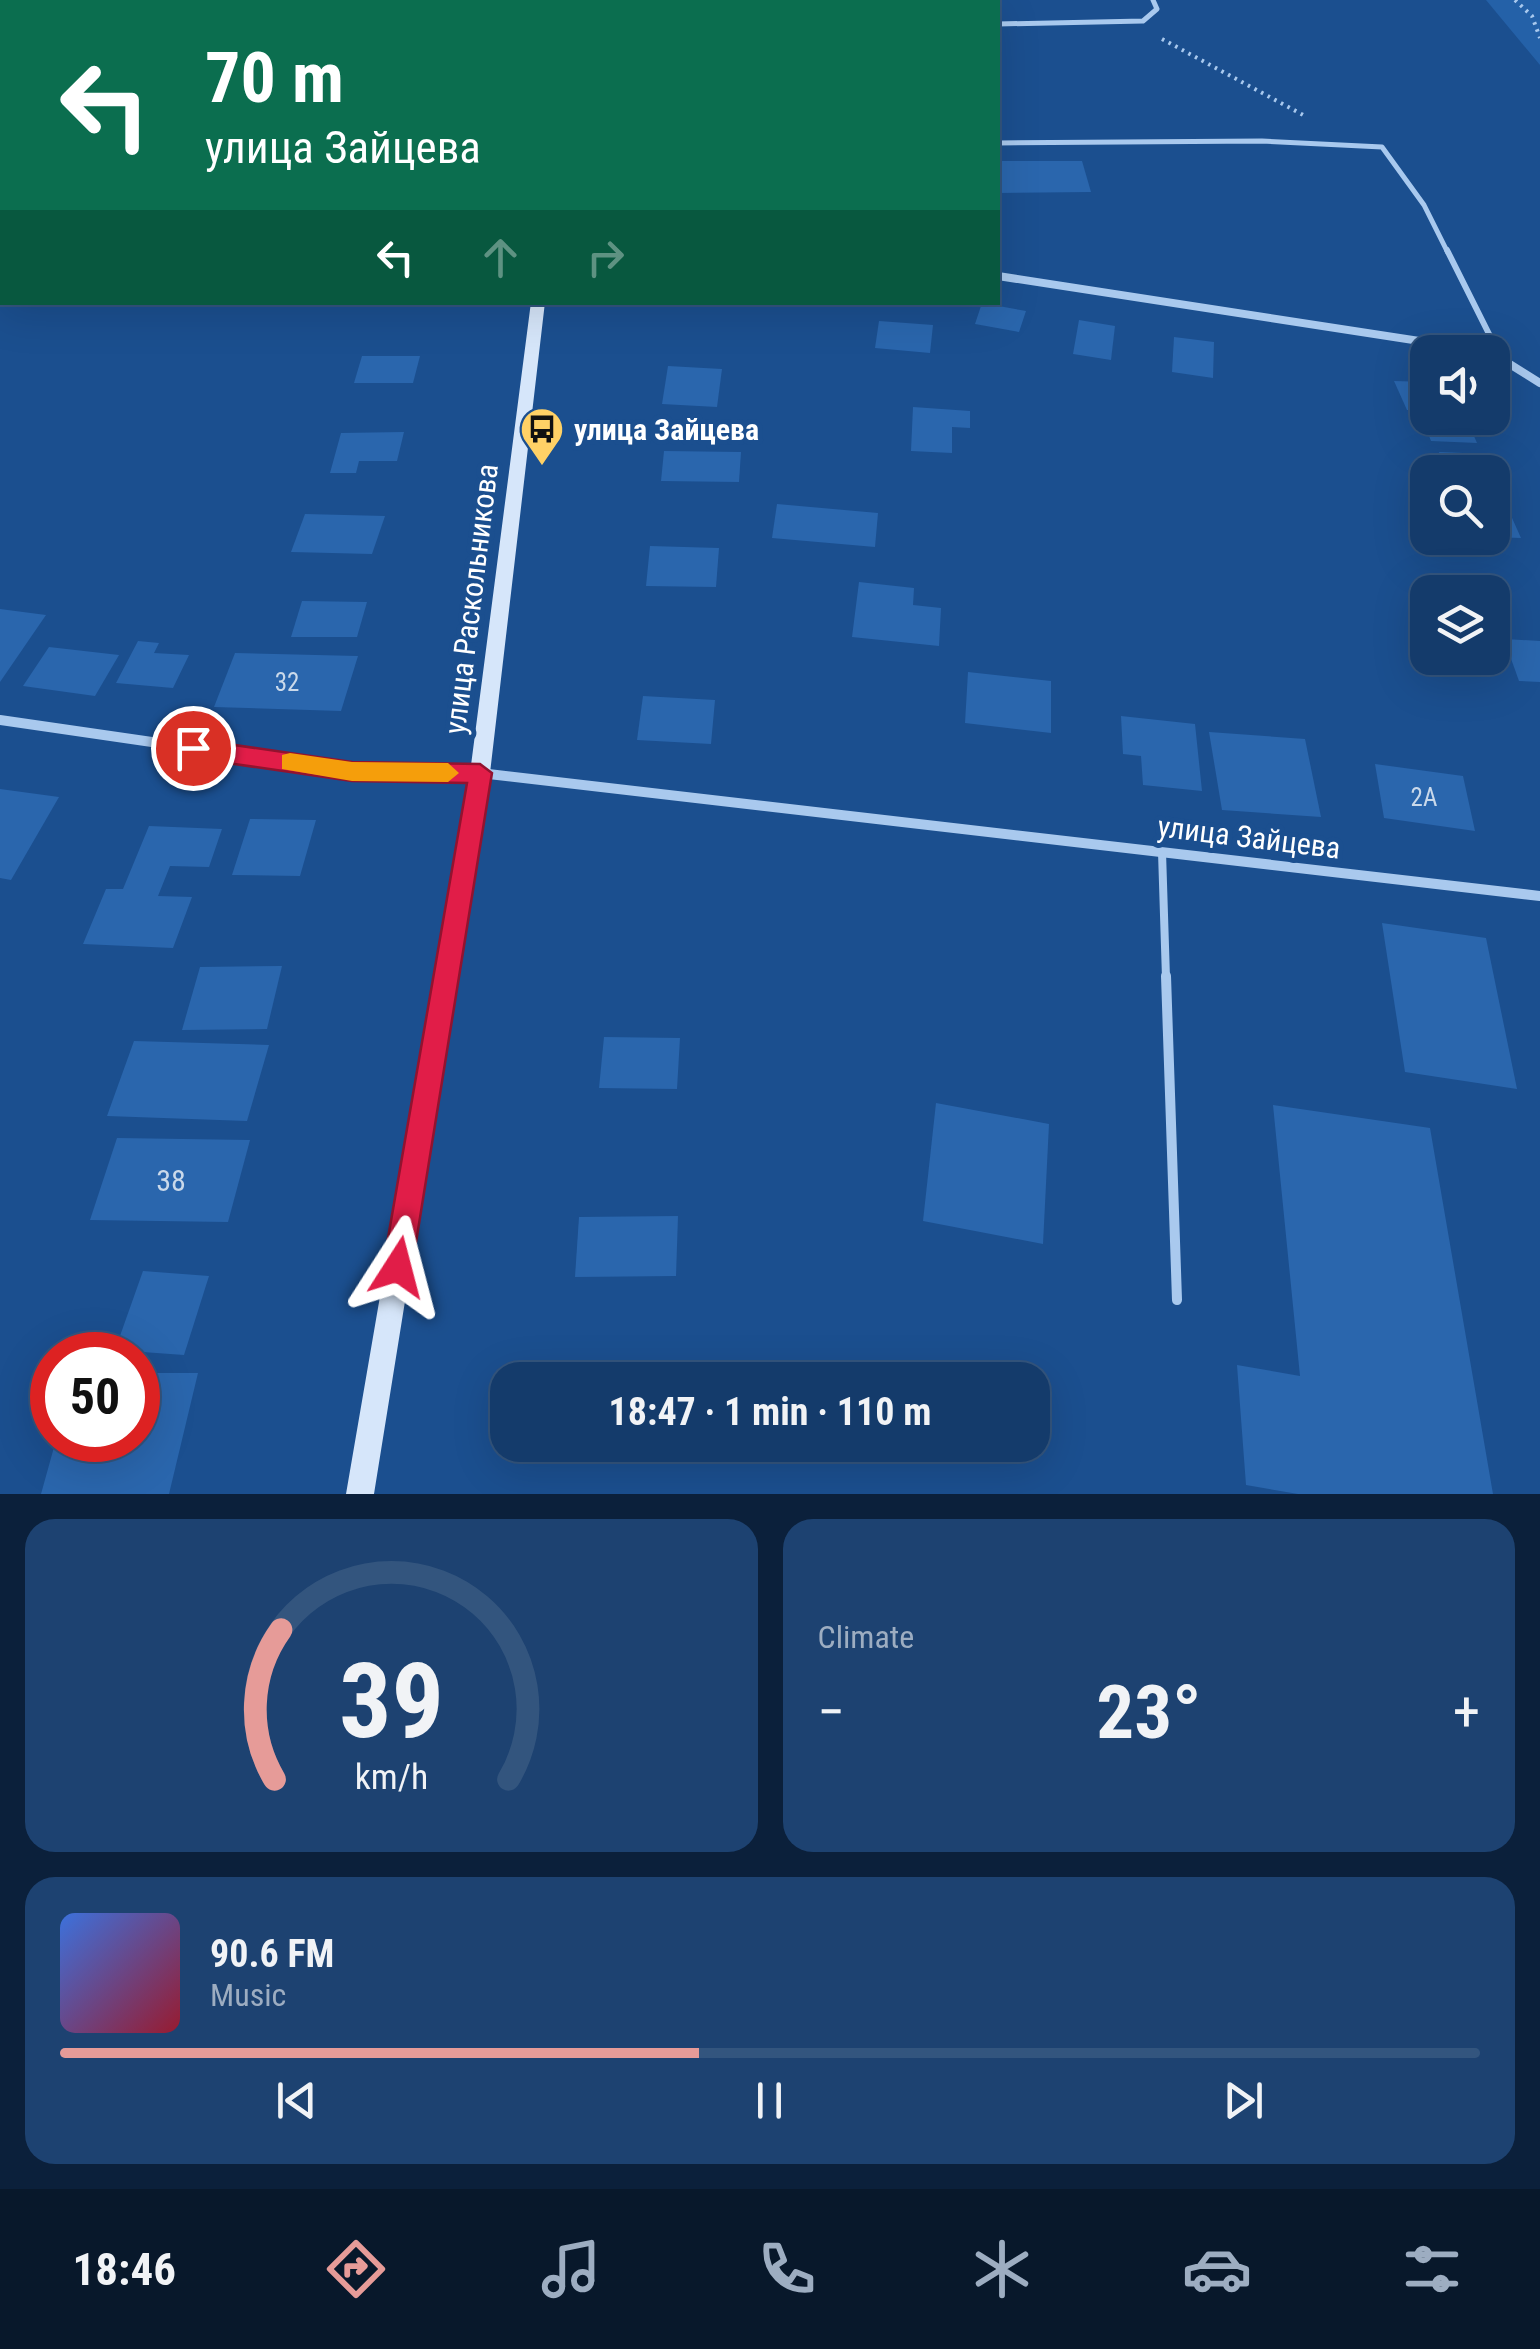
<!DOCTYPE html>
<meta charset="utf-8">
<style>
body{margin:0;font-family:"Roboto Condensed",sans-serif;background:#1d4271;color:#f1f3f6;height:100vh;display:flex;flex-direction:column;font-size:38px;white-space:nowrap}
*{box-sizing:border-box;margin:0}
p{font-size:32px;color:#9dadc1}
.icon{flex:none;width:55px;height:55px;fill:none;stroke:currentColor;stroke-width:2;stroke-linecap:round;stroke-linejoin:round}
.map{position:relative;height:1494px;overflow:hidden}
.sheet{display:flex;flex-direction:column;gap:25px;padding:25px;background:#0b203b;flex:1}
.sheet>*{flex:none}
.top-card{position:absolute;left:0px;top:0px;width:1000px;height:305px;box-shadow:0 10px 40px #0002,0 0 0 2px #33557e;background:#0b6e4f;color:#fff;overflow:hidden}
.controls{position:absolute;left:1410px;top:335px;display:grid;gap:20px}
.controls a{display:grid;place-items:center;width:100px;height:100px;border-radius:20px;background:#143b6b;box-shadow:0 10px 40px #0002,0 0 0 2px #33557e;font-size:50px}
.speed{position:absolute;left:30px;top:1332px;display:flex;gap:20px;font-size:50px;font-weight:700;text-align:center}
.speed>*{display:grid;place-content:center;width:130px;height:130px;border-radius:50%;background:#143b6b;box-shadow:0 10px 40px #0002,0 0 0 2px #33557e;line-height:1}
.speed .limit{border:15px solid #d22;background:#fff;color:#111}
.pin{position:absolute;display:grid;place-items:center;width:85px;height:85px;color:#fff;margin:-42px;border:5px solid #fff;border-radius:50%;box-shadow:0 2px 10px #0007}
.me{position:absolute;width:110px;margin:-55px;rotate:9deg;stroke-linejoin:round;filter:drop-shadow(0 0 8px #0008)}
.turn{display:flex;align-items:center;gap:35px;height:210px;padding:0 40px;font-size:45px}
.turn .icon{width:130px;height:130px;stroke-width:2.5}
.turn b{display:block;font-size:70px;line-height:85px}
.lanes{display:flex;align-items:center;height:95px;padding:0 40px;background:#0003;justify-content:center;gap:50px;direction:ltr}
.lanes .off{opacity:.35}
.big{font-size:75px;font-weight:700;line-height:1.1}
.sheet .tile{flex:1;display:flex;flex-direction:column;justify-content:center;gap:15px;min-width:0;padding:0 35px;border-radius:30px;background:#1d4271}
.sheet .dial{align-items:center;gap:0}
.dial svg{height:260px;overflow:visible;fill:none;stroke:#33557e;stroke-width:7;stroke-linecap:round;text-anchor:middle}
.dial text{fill:#f1f3f6;stroke:none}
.song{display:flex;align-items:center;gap:30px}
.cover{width:120px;height:120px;border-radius:15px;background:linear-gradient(135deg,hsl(220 70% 55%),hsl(350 70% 35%))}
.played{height:10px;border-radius:5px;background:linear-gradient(90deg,#e69b98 45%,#33557e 45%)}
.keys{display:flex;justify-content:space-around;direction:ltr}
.heat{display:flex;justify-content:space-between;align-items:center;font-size:55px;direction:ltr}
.sheet .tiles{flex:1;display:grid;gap:25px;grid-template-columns:1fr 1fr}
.tile:last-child{grid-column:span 2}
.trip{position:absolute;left:490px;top:1362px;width:560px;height:100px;border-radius:30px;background:#143b6b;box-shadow:0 10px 40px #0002,0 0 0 2px #33557e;font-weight:700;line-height:100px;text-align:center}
.tab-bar{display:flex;height:160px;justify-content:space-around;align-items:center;background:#08182b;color:#9dadc1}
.tab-bar .icon{width:70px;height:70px}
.tab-bar .on{color:#e69b98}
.tab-bar b{font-size:45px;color:#f1f3f6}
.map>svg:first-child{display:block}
.green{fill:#2461a8}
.building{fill:#2a66ad}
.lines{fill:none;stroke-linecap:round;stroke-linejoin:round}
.path{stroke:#a9c9ee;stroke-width:4;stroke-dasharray:2.5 5;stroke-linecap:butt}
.service-far3{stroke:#a9c9ee;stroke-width:5}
.service-far2{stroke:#a9c9ee;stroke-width:6}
.service-far1{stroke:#a9c9ee;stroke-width:8}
.service{stroke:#a9c9ee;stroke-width:10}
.minor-far1{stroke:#a9c9ee;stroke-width:8}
.minor{stroke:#a9c9ee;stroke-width:10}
.secondary{fill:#d6e6fa;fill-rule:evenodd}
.route{fill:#e11d48;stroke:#92132f;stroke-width:2.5}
.slow{fill:#f59e0b}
.labels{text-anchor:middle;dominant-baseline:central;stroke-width:10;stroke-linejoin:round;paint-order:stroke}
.number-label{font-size:25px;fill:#cad9ea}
.poi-label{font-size:30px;font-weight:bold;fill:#fff;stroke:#1b4f8f;text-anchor:start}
.street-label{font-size:30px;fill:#fff;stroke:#1b4f8f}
.near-number-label{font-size:30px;fill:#cad9ea}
</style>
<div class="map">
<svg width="1540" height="1494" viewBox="0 0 1540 1494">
<rect width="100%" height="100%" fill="#1b4f8f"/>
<!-- green -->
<path class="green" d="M1486 0H1540V65Z"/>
<!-- building -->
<g class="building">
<path d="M998 161H1082L1091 192 998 193Z"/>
<path d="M982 303 1026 311 1019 332 975 324Z"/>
<path d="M1079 320 1115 326 1111 360 1073 354Z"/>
<path d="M879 321 933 325 930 353 875 348Z"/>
<path d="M1174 337 1214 342 1213 378 1172 372Z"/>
<path d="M362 356H420L413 383H354Z"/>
<path d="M668 366 722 369 717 407 662 404Z"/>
<path d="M1394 381 1428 382V411L1407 410Z"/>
<path d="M913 407 970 411V428L952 427V453L911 451Z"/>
<path d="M1422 418 1467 420 1477 443 1431 441Z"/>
<path d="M404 432 397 461H359L356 473H330L341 433Z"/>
<path d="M664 451 741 452 739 482 661 481Z"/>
<path d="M1439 452 1487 454 1501 489H1492V472H1446Z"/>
<path d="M777 504 878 513 875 547 772 538Z"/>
<path d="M1492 508 1508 509 1521 538 1492 537Z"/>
<path d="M305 514 385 516 372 554 291 552Z"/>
<path d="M650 546 719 548 716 587 646 586Z"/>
<path d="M859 582 914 588 913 605 941 608 939 646 852 637Z"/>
<path d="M302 601 367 602 357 637H291Z"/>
<path d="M0 609 46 615 0 682Z"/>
<path d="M1504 639 1540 641V682L1519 681Z"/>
<path d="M138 641 159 643 154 653 189 655 173 688 116 683Z"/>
<path d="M49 647 119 655 95 696 23 686Z"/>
<path d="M235 653 358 656 341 711 214 707Z"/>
<path d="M968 672 1051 681V733L965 723Z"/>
<path d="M643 696 715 700 711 744 637 740Z"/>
<path d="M1121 716 1195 724 1202 791 1143 785 1141 756 1123 754Z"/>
<path d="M1209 732 1305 739 1321 817 1222 810Z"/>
<path d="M1375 764 1463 776 1475 831 1384 818Z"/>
<path d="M0 789 59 797 11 880 0 878Z"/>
<path d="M250 819 316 820 300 876 232 875Z"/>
<path d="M149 826 222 829 209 867 170 866 158 896 192 897 173 948 83 944 106 889H123Z"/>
<path d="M1382 923 1486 938 1517 1089 1405 1072Z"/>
<path d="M282 966 267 1029 182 1030 200 967Z"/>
<path d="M604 1037 680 1038 677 1089 599 1088Z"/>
<path d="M134 1041 269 1045 247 1121 107 1116Z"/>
<path d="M936 1103 1049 1124 1043 1244 923 1221Z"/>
<path d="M1273 1105 1430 1128 1493 1494H1298L1246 1485 1237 1365 1300 1376Z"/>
<path d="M117 1138 250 1140 228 1222 90 1220Z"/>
<path d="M678 1216 676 1276 575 1277 579 1217Z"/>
<path d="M143 1271 209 1276 184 1355 115 1350Z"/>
<path d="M138 1373H198L169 1494H41L56 1440H138Z"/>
</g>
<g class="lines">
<!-- path -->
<g class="path">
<path d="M1515 0 1532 16 1540 38"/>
<path d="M1162 39 1305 116"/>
</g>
<!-- service-far3 -->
<g class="service-far3">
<path d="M998 24 1143 21 1157 9 1153 0"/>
<path d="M998 143 1262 141 1382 147 1424 205 1448 253"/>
</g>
<!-- service-far2 -->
<path class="service-far2" d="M1447 250 1499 354"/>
<!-- service-far1 -->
<path class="service-far1" d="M1162 852 1166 978"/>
<!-- service -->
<path class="service" d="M1166 976 1177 1300"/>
<!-- minor-far1 -->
<g class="minor-far1">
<path d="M998 276 1491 352"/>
<path d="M1492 353 1540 383"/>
</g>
<!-- minor -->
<path class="minor" d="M0 720 352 771 480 773 1540 896"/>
<!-- secondary -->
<g class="secondary">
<path d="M574 0H586V2H575Z"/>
<path d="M531 302H545L490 773 374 1494H346L470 773Z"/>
</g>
</g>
<!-- route -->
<path class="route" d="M193 739 352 762 480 764 492 773 412 1267 408 1278 398 1282 387 1278 383 1267 467 783 352 781 193 758 181 748Z"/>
<!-- slow -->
<path class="slow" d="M290 753 352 762 448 763 459 773 448 782 352 781 282 769V755Z"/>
<!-- icons -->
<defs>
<g id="bus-pin" transform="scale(2.25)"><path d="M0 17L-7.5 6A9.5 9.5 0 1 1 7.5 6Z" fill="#ffd166" stroke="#1b4f8f"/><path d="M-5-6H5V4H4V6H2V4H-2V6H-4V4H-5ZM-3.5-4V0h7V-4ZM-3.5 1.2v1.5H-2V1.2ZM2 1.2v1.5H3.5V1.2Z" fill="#111"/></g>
</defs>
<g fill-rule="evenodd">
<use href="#bus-pin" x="542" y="429"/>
</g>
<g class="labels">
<!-- number labels -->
<g class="number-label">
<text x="287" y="682">32</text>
<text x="1424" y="797">2А</text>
</g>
<!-- poi labels -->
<g class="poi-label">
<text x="574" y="429">улица Зайцева</text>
</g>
<!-- street labels -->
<g class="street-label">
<text transform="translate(471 599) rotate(-83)">улица Раскольникова</text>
<text transform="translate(1249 837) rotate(7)">улица Зайцева</text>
</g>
<!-- near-number labels -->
<g class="near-number-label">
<text x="171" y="1180">38</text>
</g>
</g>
</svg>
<div class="controls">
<a><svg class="icon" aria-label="sound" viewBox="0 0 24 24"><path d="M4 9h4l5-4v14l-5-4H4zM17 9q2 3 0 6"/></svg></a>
<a><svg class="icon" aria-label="search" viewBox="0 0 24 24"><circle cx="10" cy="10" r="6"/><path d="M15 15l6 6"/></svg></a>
<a><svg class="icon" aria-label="layers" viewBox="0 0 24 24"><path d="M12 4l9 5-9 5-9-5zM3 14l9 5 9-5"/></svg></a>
</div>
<div class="speed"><div class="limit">50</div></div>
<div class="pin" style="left:193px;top:748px;background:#d93025"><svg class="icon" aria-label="arrive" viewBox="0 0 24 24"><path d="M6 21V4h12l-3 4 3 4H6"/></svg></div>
<svg class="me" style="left:398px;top:1267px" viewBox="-20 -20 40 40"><path d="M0-17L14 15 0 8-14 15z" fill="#e11d48" stroke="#fff" stroke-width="4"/></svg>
<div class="trip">18:47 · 1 min · 110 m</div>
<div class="top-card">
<div class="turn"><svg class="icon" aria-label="left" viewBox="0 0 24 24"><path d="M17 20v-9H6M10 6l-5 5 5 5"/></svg><div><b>70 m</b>улица Зайцева</div></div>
<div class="lanes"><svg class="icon" aria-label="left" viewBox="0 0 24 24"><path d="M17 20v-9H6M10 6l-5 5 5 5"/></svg><svg class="icon off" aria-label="ahead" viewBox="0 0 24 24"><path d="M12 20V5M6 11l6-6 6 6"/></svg><svg class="icon off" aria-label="right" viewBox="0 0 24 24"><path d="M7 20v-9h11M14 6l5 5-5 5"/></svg></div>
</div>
</div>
<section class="sheet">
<div class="tiles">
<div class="tile dial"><svg viewBox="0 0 100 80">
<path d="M14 69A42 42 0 1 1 86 69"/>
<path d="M14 69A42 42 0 0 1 16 23" stroke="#e69b98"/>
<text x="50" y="56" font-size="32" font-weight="700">39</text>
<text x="50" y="72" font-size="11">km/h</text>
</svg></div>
<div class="tile"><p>Climate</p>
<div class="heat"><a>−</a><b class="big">23°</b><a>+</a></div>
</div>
<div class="tile">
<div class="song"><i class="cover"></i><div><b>90.6 FM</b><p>Music</p></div></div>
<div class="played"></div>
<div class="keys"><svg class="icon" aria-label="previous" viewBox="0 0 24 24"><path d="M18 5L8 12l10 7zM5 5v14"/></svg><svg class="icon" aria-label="pause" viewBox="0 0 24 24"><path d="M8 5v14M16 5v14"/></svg><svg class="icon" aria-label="next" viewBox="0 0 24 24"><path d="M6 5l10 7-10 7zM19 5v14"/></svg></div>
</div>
</div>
</section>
<nav class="tab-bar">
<b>18:46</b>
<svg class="icon on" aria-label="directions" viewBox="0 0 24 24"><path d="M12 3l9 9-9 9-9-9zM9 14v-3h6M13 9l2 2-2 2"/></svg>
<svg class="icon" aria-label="music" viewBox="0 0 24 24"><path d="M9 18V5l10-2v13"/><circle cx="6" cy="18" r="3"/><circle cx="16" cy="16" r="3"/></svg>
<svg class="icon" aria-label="phone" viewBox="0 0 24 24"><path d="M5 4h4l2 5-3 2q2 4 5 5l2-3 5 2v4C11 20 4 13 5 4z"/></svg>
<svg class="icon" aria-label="climate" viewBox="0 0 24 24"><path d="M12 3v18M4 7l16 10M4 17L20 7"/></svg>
<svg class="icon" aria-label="car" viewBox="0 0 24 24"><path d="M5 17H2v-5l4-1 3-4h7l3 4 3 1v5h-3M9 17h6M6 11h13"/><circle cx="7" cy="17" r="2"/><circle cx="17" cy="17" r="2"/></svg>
<svg class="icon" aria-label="filters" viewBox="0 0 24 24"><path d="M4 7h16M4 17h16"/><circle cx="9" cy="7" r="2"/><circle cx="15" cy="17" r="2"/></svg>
</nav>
